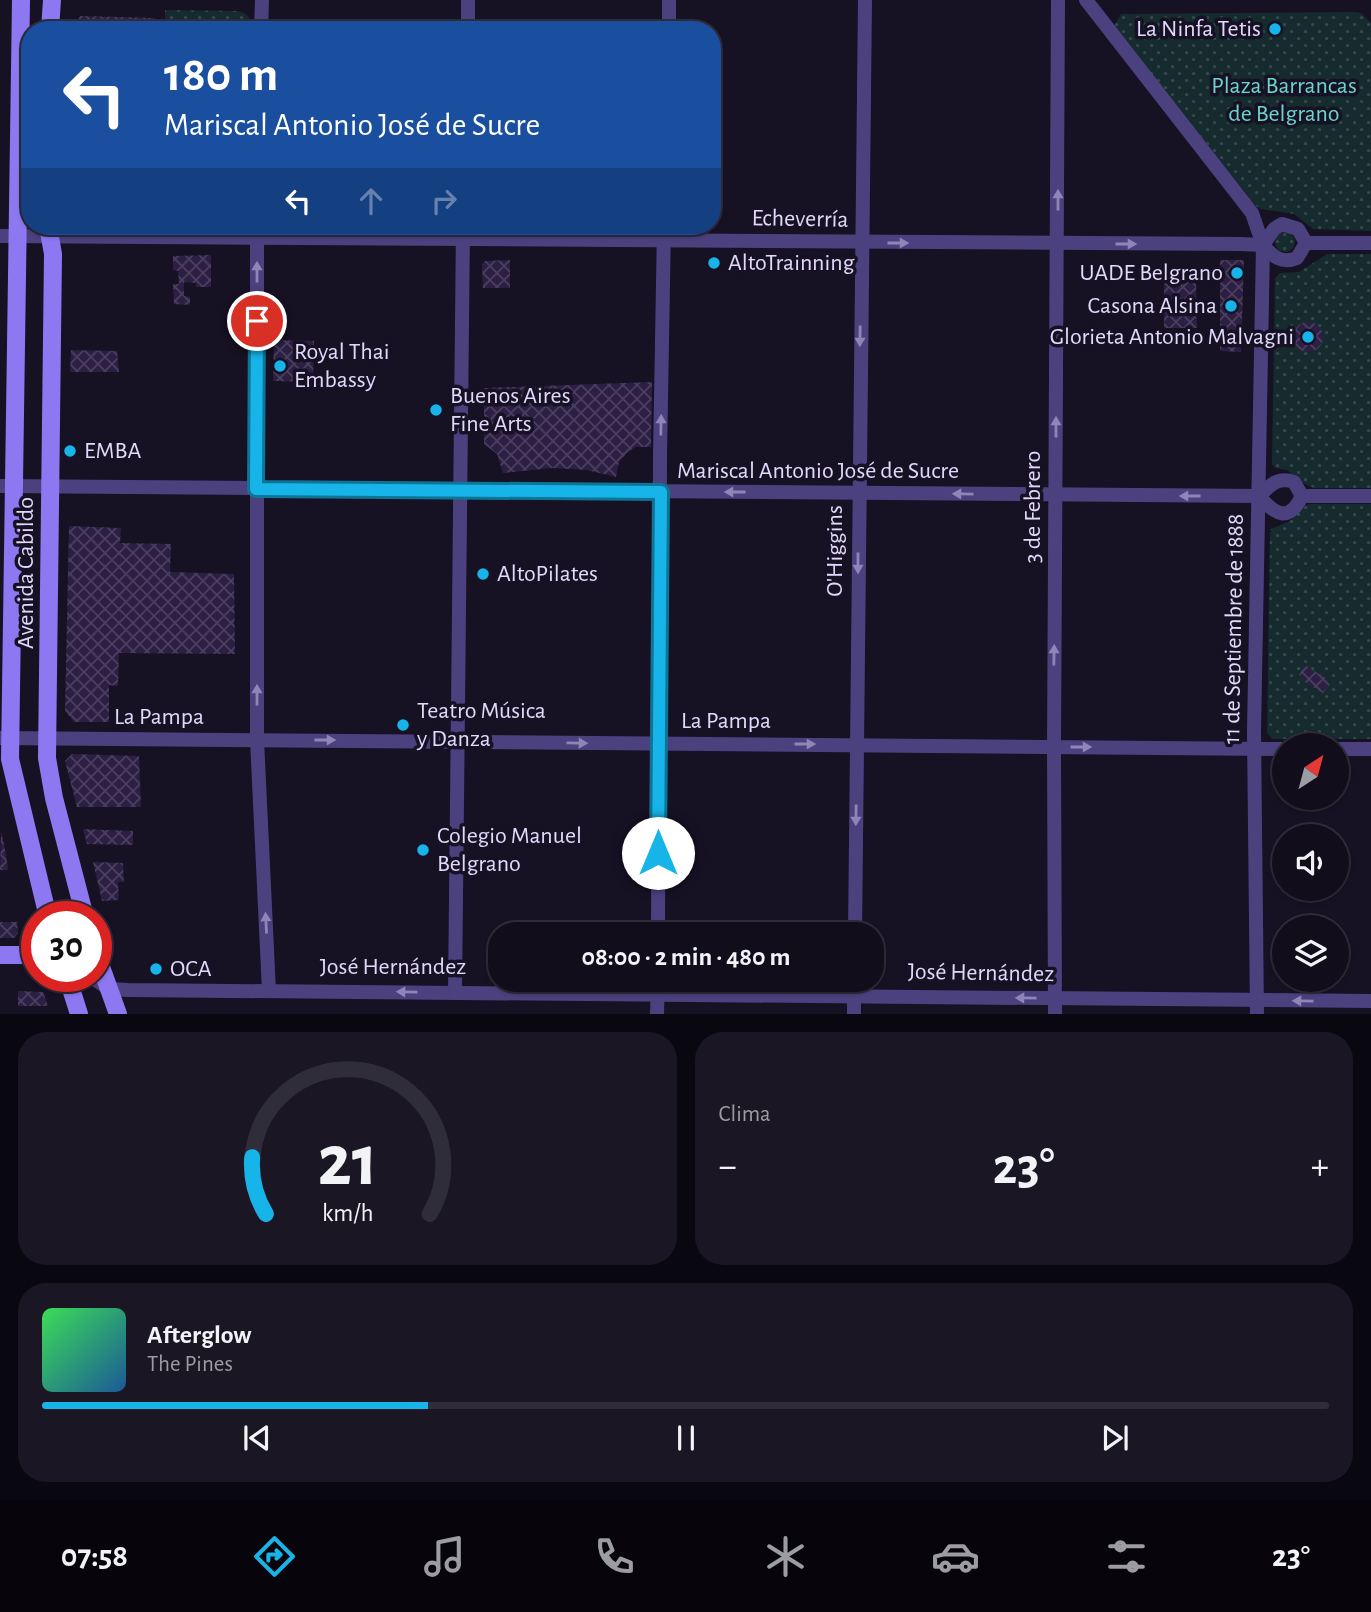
<!DOCTYPE html>
<html lang="es">
<meta charset="utf-8">
<style>
body{margin:0;font-family:"Alegreya Sans",sans-serif;background:#1a1624;color:#f1f3f6;height:100vh;display:flex;flex-direction:column;font-size:26px;white-space:nowrap}
*{box-sizing:border-box;margin:0}
p{font-size:23px;color:#9c9ca3}
.icon{flex:none;width:38px;height:38px;fill:none;stroke:currentColor;stroke-width:2;stroke-linecap:round;stroke-linejoin:round}
.map{position:relative;height:1014px;overflow:hidden}
.details{display:flex;flex-direction:column;gap:18px;padding:18px;background:#09070f;flex:1}
.details>*{flex:none}
.top-card{position:absolute;left:21px;top:21px;width:700px;height:214px;border-radius:28px;box-shadow:0 2px 5px #0004,0 0 0 2px #302d3a;background:#1a4fa0;color:#fff;overflow:hidden}
.needle{width:46px;rotate:36deg}
.controls{position:absolute;left:1272px;top:733px;display:grid;gap:14px}
.controls a{display:grid;place-items:center;width:77px;height:77px;border-radius:50%;background:#110d1b;box-shadow:0 2px 5px #0004,0 0 0 2px #302d3a;font-size:35px}
.speed{position:absolute;left:21px;top:901px;display:flex;gap:14px;font-size:35px;font-weight:700;text-align:center}
.speed>*{display:grid;place-content:center;width:91px;height:91px;border-radius:50%;background:#110d1b;box-shadow:0 2px 5px #0004,0 0 0 2px #302d3a;line-height:1}
.speed .limit{border:10px solid #d22;background:#fff;color:#111}
.pin{position:absolute;display:grid;place-items:center;width:60px;height:60px;color:#fff;margin:-30px;border:4px solid #fff;border-radius:50%;box-shadow:0 2px 7px #0007}
.me{position:absolute;width:77px;margin:-38px;rotate:0deg;stroke-linejoin:round;filter:drop-shadow(0 0 5px #0008)}
.turn{display:flex;align-items:center;gap:24px;height:147px;padding:0 28px;font-size:32px}
.turn .icon{width:91px;height:91px;stroke-width:2.5}
.turn b{display:block;font-size:49px;line-height:60px}
.lanes{display:flex;align-items:center;height:66px;padding:0 28px;background:#0003;justify-content:center;gap:35px;direction:ltr}
.lanes .off{opacity:.35}
.big{font-size:52px;font-weight:700;line-height:1.1}
.details .card{flex:1;display:flex;flex-direction:column;justify-content:center;gap:10px;min-width:0;padding:0 24px;border-radius:28px;background:#1a1624}
.details .dial{align-items:center;gap:0}
.dial svg{height:182px;overflow:visible;fill:none;stroke:#302d3a;stroke-width:7;stroke-linecap:round;text-anchor:middle}
.dial text{fill:#f1f3f6;stroke:none}
.song{display:flex;align-items:center;gap:21px}
.cover{width:84px;height:84px;border-radius:10px;background:linear-gradient(135deg,hsl(130 70% 55%),hsl(210 70% 35%))}
.played{height:7px;border-radius:4px;background:linear-gradient(90deg,#16b4e9 30%,#302d3a 30%)}
.keys{display:flex;justify-content:space-around;direction:ltr}
.heat{display:flex;justify-content:space-between;align-items:center;font-size:38px;direction:ltr}
.details .tiles{flex:1;display:grid;gap:18px;grid-template-columns:1fr 1fr}
.card:last-child{grid-column:span 2}
.trip{position:absolute;left:488px;top:922px;width:396px;height:70px;border-radius:28px;background:#110d1b;box-shadow:0 2px 5px #0004,0 0 0 2px #302d3a;font-weight:700;line-height:70px;text-align:center}
.menu{display:flex;height:112px;justify-content:space-around;align-items:center;background:#07050b;color:#9c9ca3}
.menu .icon{width:49px;height:49px}
.menu .current{color:#16b4e9}
.menu b{font-size:32px;color:#f1f3f6}
.map>svg:first-child{display:block}
.park{fill:url(#park-dots)}
.garden{fill:#152b2e}
.building{fill:url(#building-cross-hatch)}
.lines{fill:none;stroke-linecap:round;stroke-linejoin:round}
.street{stroke:#4c417f;stroke-width:14}
.secondary{stroke:#8d78f2;stroke-width:18}
.oneway{fill:#8f85b7}
.route-casing{stroke:#0e7597;stroke-width:18}
.route{stroke:#16b4e9;stroke-width:12}
.poi-dot{fill:#16b4e9;stroke:#171124;stroke-width:2.5}
.labels{text-anchor:middle;dominant-baseline:central;stroke-width:7;stroke-linejoin:round;paint-order:stroke}
.poi-label{font-size:24px;fill:#e1d8fb;stroke:#171124;text-anchor:start}
.park-label{font-size:24px;fill:#6ad5ca;stroke:#171124}
.street-label{font-size:24px;fill:#e1d8fb;stroke:#171124}
</style>
<div class="map">
<svg width="1371" height="1014" viewBox="0 0 1371 1014">
<defs>
<pattern id="park-dots" width="8" height="8" patternUnits="userSpaceOnUse" patternTransform="scale(1.75)"><rect width="8" height="8" fill="#152b2e"/><path d="M2 2h.1M6 6h.1" fill="none" stroke="#37494d" stroke-width="1.8" stroke-linecap="round"/></pattern>
<pattern id="building-cross-hatch" width="8" height="8" patternUnits="userSpaceOnUse" patternTransform="scale(1.75)"><rect width="8" height="8" fill="#2c1f43"/><path d="M0 0l8 8M0 8l8-8" fill="none" stroke="#4a3f5f"/></pattern>
</defs>
<rect width="100%" height="100%" fill="#171124"/>
<!-- park -->
<g class="park">
<path d="M165 10 238 11C247 13 253 20 253 30H165Z"/>
<path d="M1354 12 1361 13 1371 23V231L1313 229 1294 214 1261 209 1256 206 1114 26 1121 14Z"/>
<path d="M290 19 452 26V30H277V27Z"/>
<circle cx="1285" cy="242" r="10"/>
<path d="M1327 254H1371V488H1314L1303 483 1287 470 1275 468 1272 464 1275 278 1280 273 1299 272Z"/>
<path d="M1311 504H1371V739H1273L1267 733 1270 533 1271 529 1288 522 1306 505Z"/>
</g>
<!-- garden -->
<path class="garden" d="M535 19 534 29 483 30 486 20Z"/>
<!-- building -->
<g class="building">
<path d="M80 16 155 18V30H72Z"/>
<path d="M211 255V287H196V283L184 282V296L190 297V305L174 304 173 284H179L178 271 173 270V256Z"/>
<path d="M510 260V288H483L482 264 485 261Z"/>
<path d="M1220 260H1244L1241 352 1220 351Z"/>
<path d="M1164 279H1196L1197 328H1164Z"/>
<circle cx="1308" cy="337" r="15"/>
<path d="M274 340 314 341 313 382 273 381Z"/>
<path d="M71 350 117 351 119 372H70Z"/>
<path d="M652 382 651 447H635L627 453 619 462 616 477 587 470 552 468 503 473 497 454 484 444V388Z"/>
<path d="M69 526 121 528 120 543 171 544 170 572 234 574 235 654 119 653 118 686 109 685V722H74L65 711Z"/>
<path d="M1305 665 1327 679 1326 680 1330 684 1323 693 1303 681 1305 679 1299 675Z"/>
<path d="M72 754 139 756 141 807H77L65 761Z"/>
<path d="M83 829 133 831V845L87 844Z"/>
<path d="M1 831 6 854 8 870H0Z"/>
<path d="M93 862 123 863 124 882H118L119 900 102 901Z"/>
<path d="M0 922H17L18 933 14 938H0Z"/>
<path d="M18 991 43 992 48 1006H18Z"/>
</g>
<g class="lines">
<!-- street -->
<g class="street">
<path d="M1086 0 1252 213 1263 245 1254 732 1257 1014"/>
<path d="M261 30 262 0"/>
<path d="M468 30V0"/>
<path d="M669 30V0"/>
<path d="M257 226V740L269 991"/>
<path d="M0 236 1240 244 1263 245C1273 257 1282 264 1297 258L1306 243 1298 229 1282 224 1274 229 1263 245"/>
<path d="M1306 243H1371"/>
<path d="M0 486 1259 496C1270 486 1277 476 1294 482L1302 496"/>
<path d="M1259 496C1275 515 1289 523 1302 496"/>
<path d="M1302 496H1371"/>
<path d="M0 738 1284 749"/>
<path d="M1337 749H1371"/>
<path d="M658 934 660 456 664 226"/>
<path d="M855 934 865 0"/>
<path d="M90 976 109 989 128 990 1371 1001"/>
<path d="M455 993 463 226"/>
<path d="M657 1014 658 980"/>
<path d="M854 1014V980"/>
<path d="M1055 1014 1054 747 1058 0"/>
</g>
<!-- secondary -->
<g class="secondary">
<path d="M21 0 10 759 48 917"/>
<path d="M50 30 52 0"/>
<path d="M48 226 53 254 47 758 54 798 85 917"/>
<path d="M96 953 118 1014"/>
<path d="M0 955H37"/>
<path d="M67 976 79 1014"/>
</g>
</g>
<!-- one-way arrows -->
<defs><path id="oneway-solid" d="M-6-.8H1V-3.2L6.5 0L1 3.2V.8H-6Z" transform="scale(1.75)"/></defs>
<g class="oneway">
<use href="#oneway-solid" transform="translate(1058 200) rotate(-90)"/>
<use href="#oneway-solid" transform="translate(898 243)"/>
<use href="#oneway-solid" transform="translate(1126 244)"/>
<use href="#oneway-solid" transform="translate(257 272) rotate(-90)"/>
<use href="#oneway-solid" transform="translate(860 336) rotate(91)"/>
<use href="#oneway-solid" transform="translate(661 425) rotate(-89)"/>
<use href="#oneway-solid" transform="translate(1056 427) rotate(-90)"/>
<use href="#oneway-solid" transform="translate(735 492) rotate(180)"/>
<use href="#oneway-solid" transform="translate(963 494) rotate(-179)"/>
<use href="#oneway-solid" transform="translate(1190 496) rotate(-180)"/>
<use href="#oneway-solid" transform="translate(858 563) rotate(90)"/>
<use href="#oneway-solid" transform="translate(1054 655) rotate(-89)"/>
<use href="#oneway-solid" transform="translate(257 695) rotate(-90)"/>
<use href="#oneway-solid" transform="translate(325 740)"/>
<use href="#oneway-solid" transform="translate(577 743) rotate(1)"/>
<use href="#oneway-solid" transform="translate(805 744)"/>
<use href="#oneway-solid" transform="translate(1081 747)"/>
<use href="#oneway-solid" transform="translate(856 815) rotate(91)"/>
<use href="#oneway-solid" transform="translate(266 923) rotate(-93)"/>
<use href="#oneway-solid" transform="translate(407 992) rotate(-179)"/>
<use href="#oneway-solid" transform="translate(1026 998) rotate(-179)"/>
<use href="#oneway-solid" transform="translate(1303 1001) rotate(-179)"/>
</g>
<g class="lines">
<!-- route casing -->
<g class="route-casing">
<path id="route" d="M257 321 256 489 661 492 658 853"/>
</g>
<!-- route -->
<use href="#route" class="route"/>
</g>
<!-- markers -->
<g class="poi-dot">
<circle cx="1275" cy="29" r="7"/>
<circle cx="714" cy="263" r="7"/>
<circle cx="1237" cy="273" r="7"/>
<circle cx="1231" cy="306" r="7"/>
<circle cx="1308" cy="337" r="7"/>
<circle cx="280" cy="366" r="7"/>
<circle cx="436" cy="410" r="7"/>
<circle cx="70" cy="451" r="7"/>
<circle cx="483" cy="574" r="7"/>
<circle cx="403" cy="725" r="7"/>
<circle cx="423" cy="850" r="7"/>
<circle cx="156" cy="969" r="7"/>
</g>
<g class="labels">
<!-- poi labels -->
<g class="poi-label">
<text x="1261" y="29" text-anchor="end">La Ninfa Tetis</text>
<text x="728" y="263">AltoTrainning</text>
<text x="1223" y="273" text-anchor="end">UADE Belgrano</text>
<text x="1217" y="306" text-anchor="end">Casona Alsina</text>
<text x="1294" y="337" text-anchor="end">Glorieta Antonio Malvagni</text>
<text x="294" y="352">Royal Thai<tspan x="294" dy="28">Embassy</tspan></text>
<text x="450" y="396">Buenos Aires<tspan x="450" dy="28">Fine Arts</tspan></text>
<text x="84" y="451">EMBA</text>
<text x="497" y="574">AltoPilates</text>
<text x="417" y="711">Teatro Música<tspan x="417" dy="28">y Danza</tspan></text>
<text x="437" y="836">Colegio Manuel<tspan x="437" dy="28">Belgrano</tspan></text>
<text x="170" y="969">OCA</text>
</g>
<!-- park labels -->
<g class="park-label">
<text x="1284" y="86">Plaza Barrancas<tspan x="1284" dy="28">de Belgrano</tspan></text>
</g>
<!-- street labels -->
<g class="street-label">
<text transform="translate(800 219) rotate(1)">Echeverría</text>
<text x="818" y="471">Mariscal Antonio José de Sucre</text>
<text transform="translate(1033 507) rotate(-90)">3 de Febrero</text>
<text transform="translate(835 551) rotate(-90)">O'Higgins</text>
<text transform="translate(26 573) rotate(-90)">Avenida Cabildo</text>
<text transform="translate(1234 629) rotate(-89)">11 de Septiembre de 1888</text>
<text x="159" y="717">La Pampa</text>
<text x="726" y="721">La Pampa</text>
<text x="393" y="967">José Hernández</text>
<text transform="translate(981 973) rotate(1)">José Hernández</text>
</g>
</g>
</svg>
<div class="controls">
<a><svg class="needle" viewBox="-14 -14 28 28"><path d="M0-13l5 13h-10z" fill="#e53935"/><path d="M0 13l5-13h-10z" fill="#9c9ca3"/></svg></a>
<a><svg class="icon" aria-label="sound" viewBox="0 0 24 24"><path d="M4 9h4l5-4v14l-5-4H4zM17 9q2 3 0 6"/></svg></a>
<a><svg class="icon" aria-label="layers" viewBox="0 0 24 24"><path d="M12 4l9 5-9 5-9-5zM3 14l9 5 9-5"/></svg></a>
</div>
<div class="speed"><div class="limit">30</div></div>
<div class="pin" style="left:257px;top:321px;background:#d93025"><svg class="icon" aria-label="arrive" viewBox="0 0 24 24"><path d="M6 21V4h12l-3 4 3 4H6"/></svg></div>
<svg class="me" style="left:658px;top:853px" viewBox="-20 -20 40 40"><circle r="19" fill="#fff"/><path d="M0-13L10 11 0 6-10 11z" fill="#16b4e9"/></svg>
<div class="trip">08:00 · 2 min · 480 m</div>
<div class="top-card">
<div class="turn"><svg class="icon" aria-label="left" viewBox="0 0 24 24"><path d="M17 20v-9H6M10 6l-5 5 5 5"/></svg><div><b>180 m</b>Mariscal Antonio José de Sucre</div></div>
<div class="lanes"><svg class="icon" aria-label="left" viewBox="0 0 24 24"><path d="M17 20v-9H6M10 6l-5 5 5 5"/></svg><svg class="icon off" aria-label="ahead" viewBox="0 0 24 24"><path d="M12 20V5M6 11l6-6 6 6"/></svg><svg class="icon off" aria-label="right" viewBox="0 0 24 24"><path d="M7 20v-9h11M14 6l5 5-5 5"/></svg></div>
</div>
</div>
<section class="details">
<div class="tiles">
<div class="card dial"><svg viewBox="0 0 100 80">
<path d="M14 69A42 42 0 1 1 86 69"/>
<path d="M14 69A42 42 0 0 1 8 44" stroke="#16b4e9"/>
<text x="50" y="56" font-size="32" font-weight="700">21</text>
<text x="50" y="72" font-size="11">km/h</text>
</svg></div>
<div class="card"><p>Clima</p>
<div class="heat"><a>−</a><b class="big">23°</b><a>+</a></div>
</div>
<div class="card">
<div class="song"><i class="cover"></i><div><b>Afterglow</b><p>The Pines</p></div></div>
<div class="played"></div>
<div class="keys"><svg class="icon" aria-label="previous" viewBox="0 0 24 24"><path d="M18 5L8 12l10 7zM5 5v14"/></svg><svg class="icon" aria-label="pause" viewBox="0 0 24 24"><path d="M8 5v14M16 5v14"/></svg><svg class="icon" aria-label="next" viewBox="0 0 24 24"><path d="M6 5l10 7-10 7zM19 5v14"/></svg></div>
</div>
</div>
</section>
<nav class="menu">
<b>07:58</b>
<svg class="icon current" aria-label="directions" viewBox="0 0 24 24"><path d="M12 3l9 9-9 9-9-9zM9 14v-3h6M13 9l2 2-2 2"/></svg>
<svg class="icon" aria-label="music" viewBox="0 0 24 24"><path d="M9 18V5l10-2v13"/><circle cx="6" cy="18" r="3"/><circle cx="16" cy="16" r="3"/></svg>
<svg class="icon" aria-label="phone" viewBox="0 0 24 24"><path d="M5 4h4l2 5-3 2q2 4 5 5l2-3 5 2v4C11 20 4 13 5 4z"/></svg>
<svg class="icon" aria-label="climate" viewBox="0 0 24 24"><path d="M12 3v18M4 7l16 10M4 17L20 7"/></svg>
<svg class="icon" aria-label="car" viewBox="0 0 24 24"><path d="M5 17H2v-5l4-1 3-4h7l3 4 3 1v5h-3M9 17h6M6 11h13"/><circle cx="7" cy="17" r="2"/><circle cx="17" cy="17" r="2"/></svg>
<svg class="icon" aria-label="filters" viewBox="0 0 24 24"><path d="M4 7h16M4 17h16"/><circle cx="9" cy="7" r="2"/><circle cx="15" cy="17" r="2"/></svg>
<b>23°</b>
</nav>
